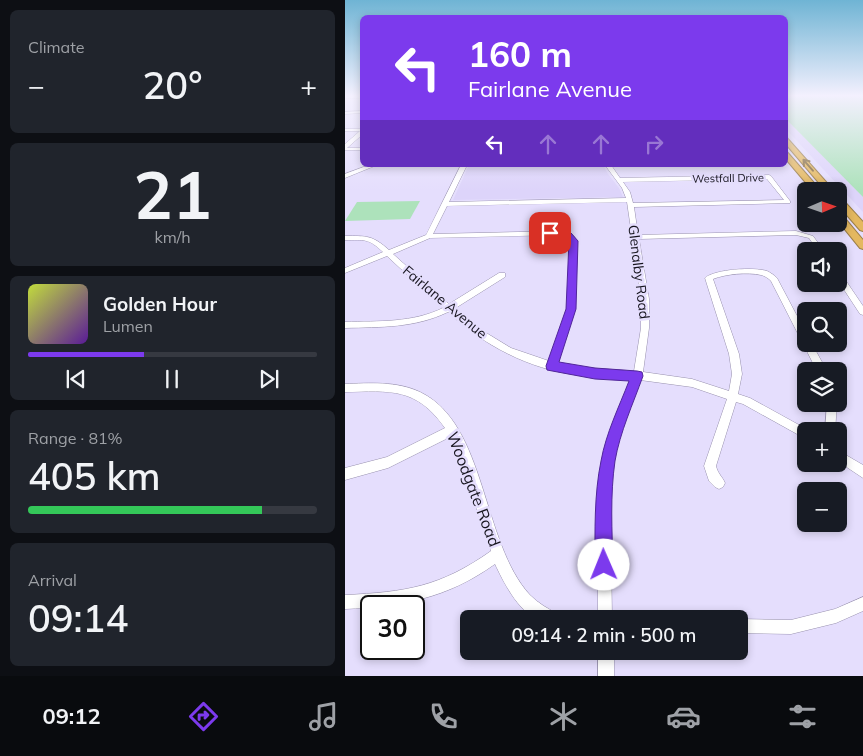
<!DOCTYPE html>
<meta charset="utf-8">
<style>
body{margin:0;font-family:Mulish,sans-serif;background:#20242c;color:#f1f3f6;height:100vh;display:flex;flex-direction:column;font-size:19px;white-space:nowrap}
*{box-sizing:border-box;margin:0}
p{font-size:16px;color:#9ea1a6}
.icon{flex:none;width:28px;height:28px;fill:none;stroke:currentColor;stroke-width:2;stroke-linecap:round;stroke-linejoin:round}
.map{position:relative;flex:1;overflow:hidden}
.side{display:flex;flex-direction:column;gap:10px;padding:10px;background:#0d0f14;width:345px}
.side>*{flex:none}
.banner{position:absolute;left:15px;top:15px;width:428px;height:152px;border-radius:8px;box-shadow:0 2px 8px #0003;background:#7c3aed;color:#fff;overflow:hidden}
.needle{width:32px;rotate:88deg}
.buttons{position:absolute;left:452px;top:182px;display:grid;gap:10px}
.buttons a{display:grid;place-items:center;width:50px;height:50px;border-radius:8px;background:#171b24;box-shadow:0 2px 8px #0003;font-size:25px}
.speed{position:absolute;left:15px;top:595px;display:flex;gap:10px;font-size:25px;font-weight:700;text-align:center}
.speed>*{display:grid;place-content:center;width:65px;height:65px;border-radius:50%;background:#171b24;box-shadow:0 2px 8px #0003;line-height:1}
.speed .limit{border:2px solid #111;border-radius:8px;background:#fff;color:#111}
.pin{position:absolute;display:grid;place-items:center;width:42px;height:42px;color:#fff;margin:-21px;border-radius:10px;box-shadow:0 2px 8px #0006}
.me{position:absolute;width:55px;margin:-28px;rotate:359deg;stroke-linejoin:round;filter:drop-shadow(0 0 4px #0008)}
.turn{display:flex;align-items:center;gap:18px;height:105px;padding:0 25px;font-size:22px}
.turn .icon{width:65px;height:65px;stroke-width:2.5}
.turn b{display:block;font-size:35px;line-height:42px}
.lanes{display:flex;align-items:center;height:48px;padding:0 25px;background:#0003;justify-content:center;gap:25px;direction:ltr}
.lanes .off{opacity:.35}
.big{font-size:38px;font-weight:600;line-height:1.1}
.side .widget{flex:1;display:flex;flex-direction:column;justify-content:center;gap:8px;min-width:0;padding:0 18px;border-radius:8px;background:#20242c}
.side .dial{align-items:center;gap:0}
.dial b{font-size:65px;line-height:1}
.song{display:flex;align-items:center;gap:15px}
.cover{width:60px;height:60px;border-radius:8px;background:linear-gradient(135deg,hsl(70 70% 55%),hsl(270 70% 35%))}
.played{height:5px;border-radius:2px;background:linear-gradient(90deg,#7c3aed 40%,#363941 40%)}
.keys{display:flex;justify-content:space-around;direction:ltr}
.heat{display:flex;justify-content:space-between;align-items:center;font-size:28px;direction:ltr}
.charge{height:8px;border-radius:4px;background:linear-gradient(90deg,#34c759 81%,#363941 0)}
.trip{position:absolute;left:115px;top:610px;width:288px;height:50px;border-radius:8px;background:#171b24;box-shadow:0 2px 8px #0003;font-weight:600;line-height:50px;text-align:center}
.dock{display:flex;height:80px;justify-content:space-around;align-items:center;background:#090b0e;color:#9ea1a6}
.dock .icon{width:35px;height:35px}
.dock .current{color:#7c3aed}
.dock b{font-size:22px;color:#f1f3f6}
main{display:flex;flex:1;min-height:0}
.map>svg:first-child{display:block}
.built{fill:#ddd4fa}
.green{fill:#ade2bb}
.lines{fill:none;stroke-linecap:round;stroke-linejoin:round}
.minor-casing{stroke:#9891ae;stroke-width:1}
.highway-casing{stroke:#9c7f49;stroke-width:2}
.minor{fill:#fff;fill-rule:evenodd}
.highway{fill:#e4b860;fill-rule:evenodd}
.oneway{stroke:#876e42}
.route{fill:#7c3aed;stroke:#51269a}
.labels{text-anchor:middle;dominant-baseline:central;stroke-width:5;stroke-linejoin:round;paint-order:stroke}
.far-street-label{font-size:11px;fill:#16141e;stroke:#e5defd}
.street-label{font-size:14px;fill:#16141e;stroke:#e5defd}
.near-street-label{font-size:16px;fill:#16141e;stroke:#e5defd}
</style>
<main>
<section class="side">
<div class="widget"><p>Climate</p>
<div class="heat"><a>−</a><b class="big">20°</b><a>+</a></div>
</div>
<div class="widget dial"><b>21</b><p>km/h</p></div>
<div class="widget">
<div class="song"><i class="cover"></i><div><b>Golden Hour</b><p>Lumen</p></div></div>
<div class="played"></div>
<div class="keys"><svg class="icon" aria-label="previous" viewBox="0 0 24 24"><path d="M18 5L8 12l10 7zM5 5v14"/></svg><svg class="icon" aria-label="pause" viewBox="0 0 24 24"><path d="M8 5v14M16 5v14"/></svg><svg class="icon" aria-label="next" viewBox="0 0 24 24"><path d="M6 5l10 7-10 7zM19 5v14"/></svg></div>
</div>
<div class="widget"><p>Range · 81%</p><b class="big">405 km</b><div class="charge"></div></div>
<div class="widget"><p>Arrival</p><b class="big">09:14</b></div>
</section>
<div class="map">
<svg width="518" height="676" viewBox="0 0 518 676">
<rect width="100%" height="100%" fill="#e5defd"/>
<!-- built -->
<g class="built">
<path d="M440 118 518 197V212L440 128Z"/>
<path d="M124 165H258L263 174 274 188 278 197 108 200Z"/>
</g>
<!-- green -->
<g class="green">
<path d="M440 96H518V197L440 118Z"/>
<path d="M75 201 65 219 0 221 12 202Z"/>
</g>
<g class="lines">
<!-- minor casing -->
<g class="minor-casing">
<g id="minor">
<rect x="0" y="96" width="18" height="2"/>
<path d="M18 111V113L0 114V112Z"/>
<path d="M0 129H18V134L2 148H18V150H0V144L15 131H0Z"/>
<path d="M24 165H32L0 178V174Z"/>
<path d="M116 165H122L104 202 281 198 277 188 260 165H266L275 178 424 175 426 176 445 201V203L289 207 293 235 451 231 468 236 479 251H473L464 238 451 235 294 239 304 299V328L298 372 347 379 384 391 387 374 384 354 360 278C370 269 409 267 422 271 426 273 429 275 432 278L461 333V344H467L482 371H472L426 281C423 278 420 276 416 275 402 272 381 274 368 279L394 354 397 374 393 394 405 398 465 431H461V439L398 404 391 402 371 466C373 474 377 476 380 483L378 487 374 489 370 487 364 481 359 466 382 399 347 387 295 380 273 440 265 485 267 619H253V485L263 440 286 379C268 378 250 377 232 375 184 369 138 345 103 312 70 328 36 327 0 328V322C34 321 67 323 98 308L42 256 0 273V268L38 252C23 238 20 240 0 240V236C22 236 27 235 44 250L81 235ZM422 179 439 200 288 203 285 192 278 182ZM282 202 287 236 286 237 287 239 296 299V328L289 371 231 367 213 363 230 309 232 241 228 235 217 231 88 234 102 206ZM216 235 223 237 226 241 222 309 204 361 166 348 125 323 109 309 160 277V273H154L104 304 48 254 85 238Z"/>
<path d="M494 275H497L518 306V315L515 314 494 282Z"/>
<path d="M0 384C24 383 52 381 75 392 142 424 136 542 185 595 193 603 203 609 213 614L215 619C208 619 198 621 191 618 173 611 158 581 150 564 101 599 57 606 0 609V595C61 592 95 587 146 551L112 450 105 437 43 468 0 480V468L42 457 100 428C71 387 46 391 0 392Z"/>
<path d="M482 404H492L490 431H480Z"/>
<path d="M494 451 518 465V478L494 462Z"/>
<path d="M518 597V611L491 623 446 634 394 633V619L446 620 490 609Z"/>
<rect x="253" y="651" width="16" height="25"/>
</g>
</g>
<!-- highway casing -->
<g class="highway-casing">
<g id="highway">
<path d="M440 137 442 138 489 191H481L440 143Z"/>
<path d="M440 151 442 152 476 191H468L440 158Z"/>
<path d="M494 199H497L518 222V231L515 230 494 206Z"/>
<path d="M494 214 497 215 518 240V249L515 248 494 222Z"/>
</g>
</g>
<!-- minor -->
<use href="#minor" class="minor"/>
<!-- highway -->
<use href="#highway" class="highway"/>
</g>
<!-- one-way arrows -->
<defs><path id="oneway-shaft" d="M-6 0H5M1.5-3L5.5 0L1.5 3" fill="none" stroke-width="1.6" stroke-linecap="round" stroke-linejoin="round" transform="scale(1.25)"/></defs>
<use class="oneway" href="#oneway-shaft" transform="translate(463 165) rotate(-131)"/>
<!-- sky -->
<linearGradient id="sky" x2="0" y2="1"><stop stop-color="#6fb4d4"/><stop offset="0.5" stop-color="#f3f0fe"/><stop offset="1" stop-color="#f3f0fe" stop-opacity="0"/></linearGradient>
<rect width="518" height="191" fill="url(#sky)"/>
<!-- route -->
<path class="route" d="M202 231 226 233 233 241 231 309 214 362 250 368 292 371 297 372 298 376C288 404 275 432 270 461 265 495 267 531 268 565L265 571 259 574 253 571 250 565C250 531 249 495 256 461 261 433 274 407 284 381L250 379 202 370 201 366 221 309 224 241 221 237 202 235Z"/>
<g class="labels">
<!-- far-street labels -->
<g class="far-street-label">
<text transform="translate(383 178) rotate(-1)">Westfall Drive</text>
</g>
<!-- street labels -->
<g class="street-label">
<text transform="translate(294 272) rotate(83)">Glenalby Road</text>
<text transform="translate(100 302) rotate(40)">Fairlane Avenue</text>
</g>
<!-- near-street labels -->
<g class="near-street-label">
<text transform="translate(129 489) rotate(69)">Woodgate Road</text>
</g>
</g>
</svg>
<div class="buttons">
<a><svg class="needle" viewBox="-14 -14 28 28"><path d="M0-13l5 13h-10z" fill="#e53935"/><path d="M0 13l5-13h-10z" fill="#9ea1a6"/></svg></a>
<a><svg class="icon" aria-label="sound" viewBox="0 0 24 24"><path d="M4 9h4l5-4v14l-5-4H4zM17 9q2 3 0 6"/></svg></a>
<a><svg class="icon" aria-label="search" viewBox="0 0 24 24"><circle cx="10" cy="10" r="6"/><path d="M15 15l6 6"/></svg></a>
<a><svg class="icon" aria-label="layers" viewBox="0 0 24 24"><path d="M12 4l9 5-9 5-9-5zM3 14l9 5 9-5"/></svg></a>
<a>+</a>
<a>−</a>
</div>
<div class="speed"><div class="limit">30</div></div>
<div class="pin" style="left:205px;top:233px;background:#d93025"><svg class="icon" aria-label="arrive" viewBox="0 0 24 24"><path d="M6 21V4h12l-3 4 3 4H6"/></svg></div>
<svg class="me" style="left:259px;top:565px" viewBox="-20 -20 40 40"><circle r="19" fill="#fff"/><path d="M0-13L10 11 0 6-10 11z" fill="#7c3aed"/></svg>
<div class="trip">09:14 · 2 min · 500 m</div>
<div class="banner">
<div class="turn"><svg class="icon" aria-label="left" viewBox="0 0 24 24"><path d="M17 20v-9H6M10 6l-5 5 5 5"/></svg><div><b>160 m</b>Fairlane Avenue</div></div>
<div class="lanes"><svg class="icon" aria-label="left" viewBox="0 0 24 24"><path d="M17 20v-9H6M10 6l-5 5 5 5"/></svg><svg class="icon off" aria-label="ahead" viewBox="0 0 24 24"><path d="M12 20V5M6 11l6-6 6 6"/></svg><svg class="icon off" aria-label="ahead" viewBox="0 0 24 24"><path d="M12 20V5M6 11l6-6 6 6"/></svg><svg class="icon off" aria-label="right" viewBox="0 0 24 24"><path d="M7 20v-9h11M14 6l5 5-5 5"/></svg></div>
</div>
</div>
</main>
<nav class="dock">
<b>09:12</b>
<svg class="icon current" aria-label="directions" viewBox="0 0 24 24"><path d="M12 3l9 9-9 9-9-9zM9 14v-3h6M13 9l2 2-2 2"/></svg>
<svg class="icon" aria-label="music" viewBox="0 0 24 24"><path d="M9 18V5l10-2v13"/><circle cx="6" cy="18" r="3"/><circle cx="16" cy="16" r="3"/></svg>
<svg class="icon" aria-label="phone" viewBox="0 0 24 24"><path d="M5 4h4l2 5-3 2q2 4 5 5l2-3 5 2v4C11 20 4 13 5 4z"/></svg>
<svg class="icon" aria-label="climate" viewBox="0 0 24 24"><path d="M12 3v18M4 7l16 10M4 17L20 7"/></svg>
<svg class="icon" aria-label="car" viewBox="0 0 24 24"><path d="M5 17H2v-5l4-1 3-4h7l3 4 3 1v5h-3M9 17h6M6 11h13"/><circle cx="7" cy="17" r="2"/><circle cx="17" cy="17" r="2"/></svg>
<svg class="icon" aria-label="filters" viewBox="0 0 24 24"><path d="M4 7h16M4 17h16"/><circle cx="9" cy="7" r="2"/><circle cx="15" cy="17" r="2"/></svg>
</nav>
